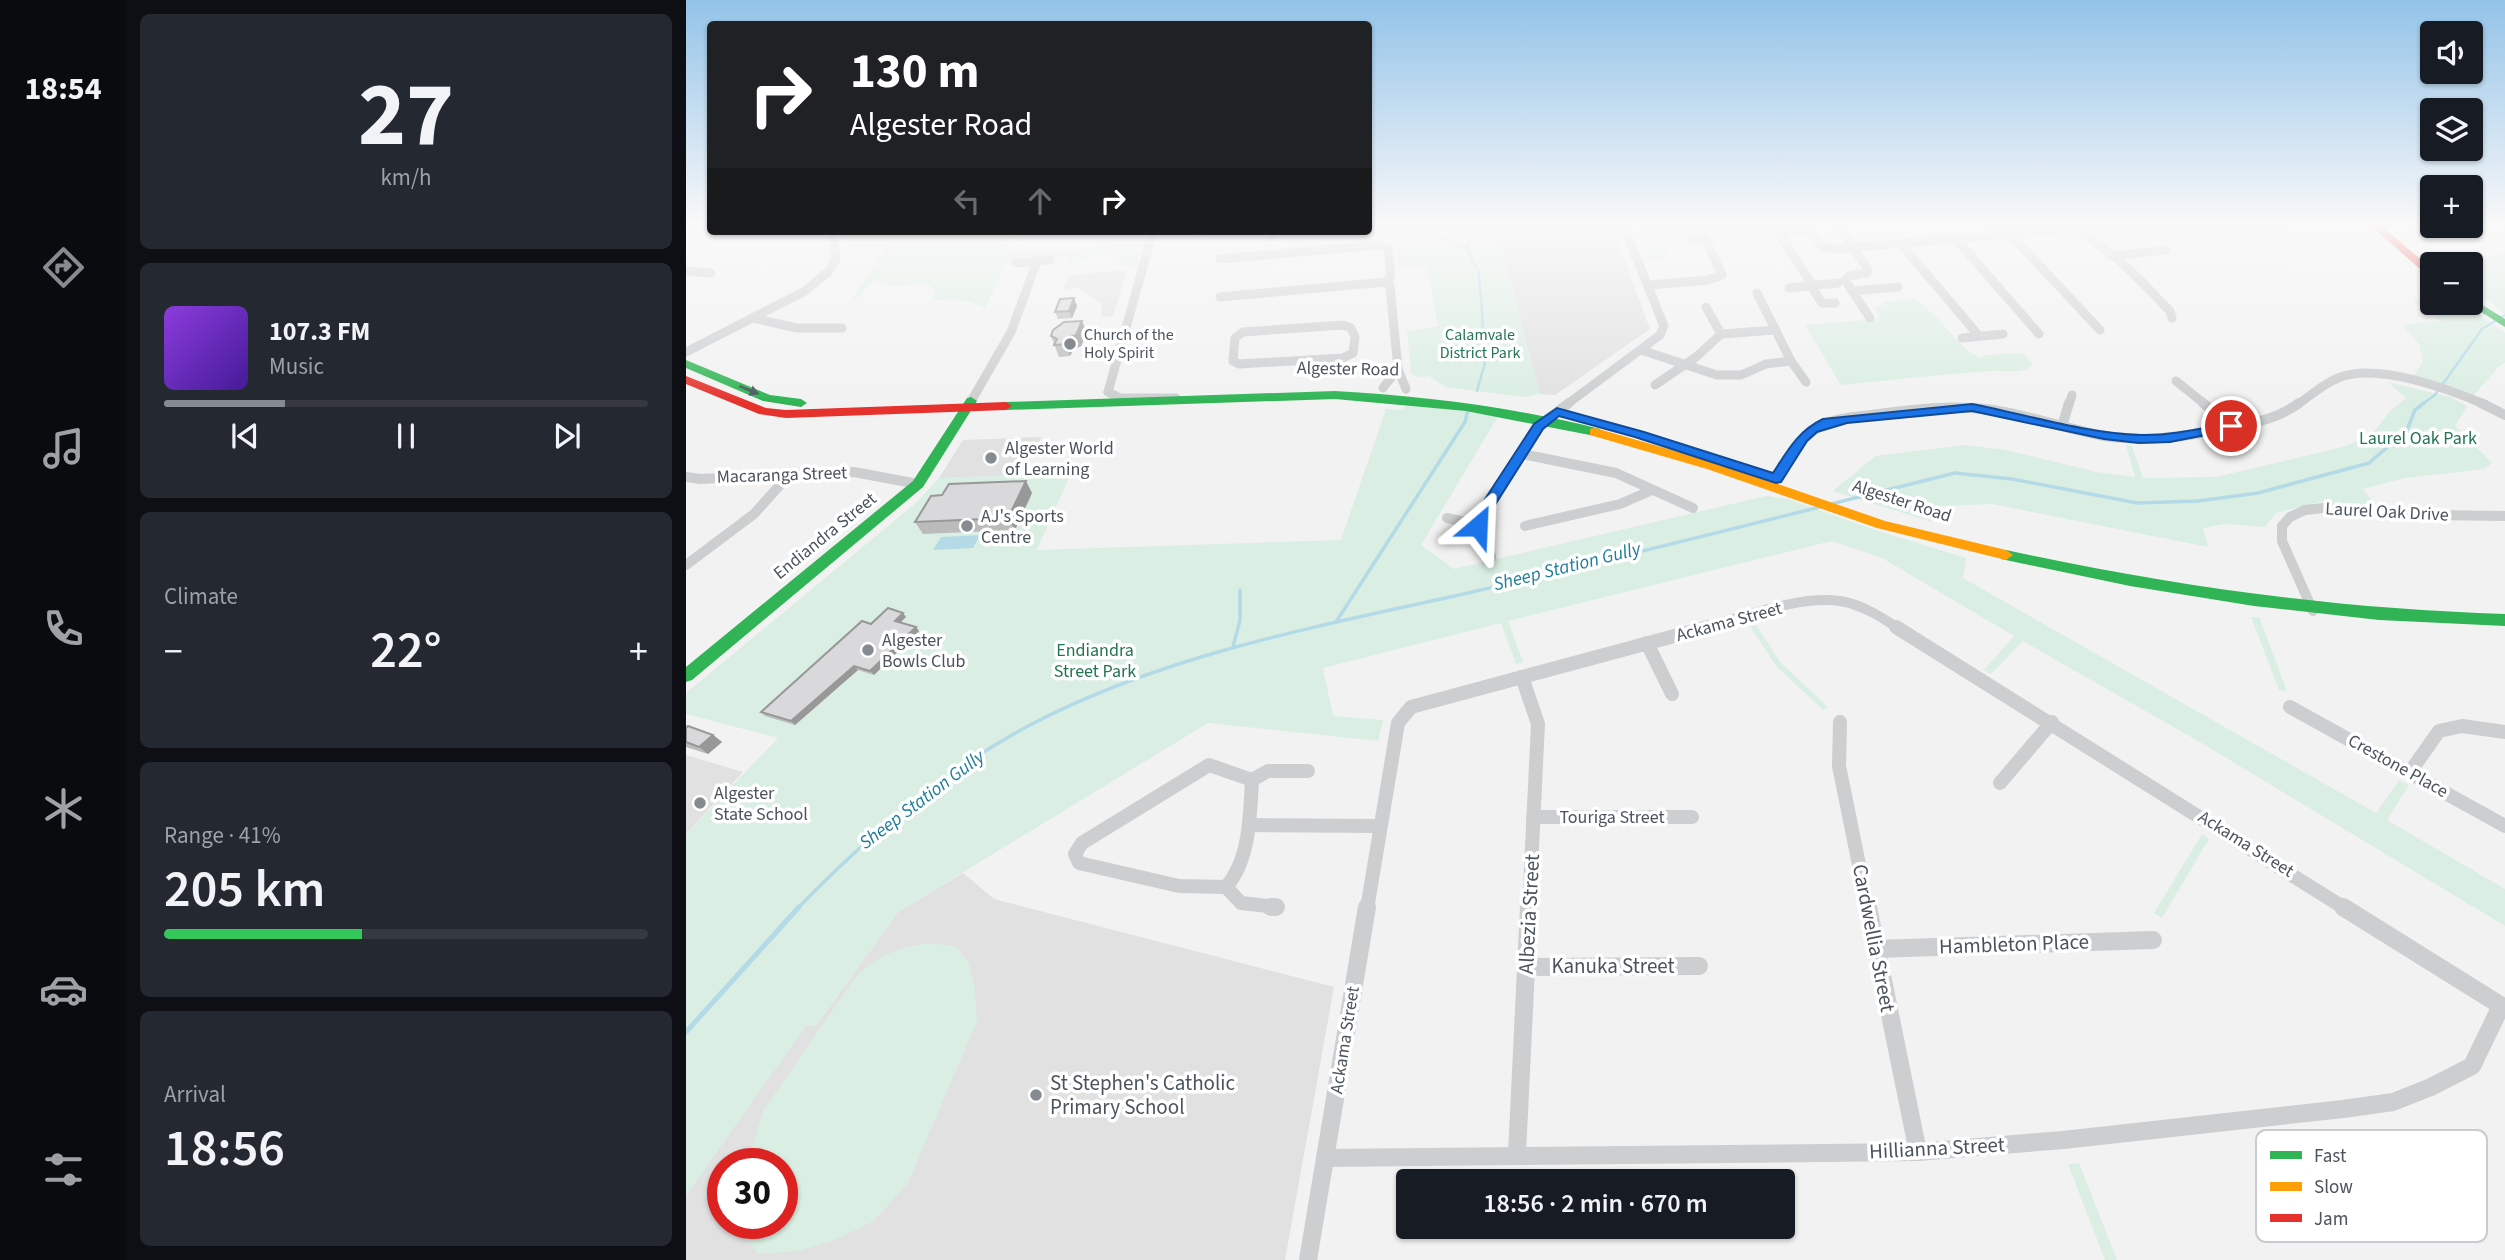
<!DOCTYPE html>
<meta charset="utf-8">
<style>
body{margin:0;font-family:"Source Sans 3",sans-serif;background:#242831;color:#f1f3f6;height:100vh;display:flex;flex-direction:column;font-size:26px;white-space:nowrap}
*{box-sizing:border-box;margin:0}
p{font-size:23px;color:#9ea1a6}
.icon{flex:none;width:38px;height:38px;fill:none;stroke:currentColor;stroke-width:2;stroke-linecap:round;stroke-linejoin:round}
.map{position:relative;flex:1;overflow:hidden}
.panel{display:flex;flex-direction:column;gap:14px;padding:14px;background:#0d0f14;width:560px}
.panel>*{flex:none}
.banner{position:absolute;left:21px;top:21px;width:665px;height:214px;border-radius:7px;box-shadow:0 2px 5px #0004;background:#202124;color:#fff;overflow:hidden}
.tools{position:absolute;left:1734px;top:21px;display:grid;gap:14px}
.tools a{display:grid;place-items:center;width:63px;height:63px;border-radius:7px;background:#171b24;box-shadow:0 2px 5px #0004;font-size:35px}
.speed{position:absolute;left:21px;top:1148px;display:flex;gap:14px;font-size:35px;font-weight:700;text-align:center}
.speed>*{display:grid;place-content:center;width:91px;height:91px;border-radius:50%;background:#171b24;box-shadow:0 2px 5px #0004;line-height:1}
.speed .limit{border:10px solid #d22;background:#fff;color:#111}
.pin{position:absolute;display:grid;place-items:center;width:60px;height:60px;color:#fff;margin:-30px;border:4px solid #fff;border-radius:50%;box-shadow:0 2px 7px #0007}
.me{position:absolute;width:77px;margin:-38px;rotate:26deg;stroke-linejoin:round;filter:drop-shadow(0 0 5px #0008)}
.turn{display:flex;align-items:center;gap:24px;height:147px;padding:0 28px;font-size:32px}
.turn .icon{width:91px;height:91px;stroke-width:2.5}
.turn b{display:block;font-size:49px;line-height:60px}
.lanes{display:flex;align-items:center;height:66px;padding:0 28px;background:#0003;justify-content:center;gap:35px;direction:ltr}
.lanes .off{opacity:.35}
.big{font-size:52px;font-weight:600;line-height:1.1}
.panel .card{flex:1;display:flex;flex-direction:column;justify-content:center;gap:10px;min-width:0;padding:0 24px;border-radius:10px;background:#242831}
.panel .dial{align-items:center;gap:0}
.dial b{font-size:91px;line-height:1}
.song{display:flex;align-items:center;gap:21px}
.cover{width:84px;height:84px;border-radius:10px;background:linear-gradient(135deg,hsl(270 70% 55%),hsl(260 70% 35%))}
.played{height:7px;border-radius:4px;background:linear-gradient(90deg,#868b91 25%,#363941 25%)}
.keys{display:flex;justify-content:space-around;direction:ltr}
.heat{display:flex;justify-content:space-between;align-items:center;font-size:38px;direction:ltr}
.charge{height:10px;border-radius:5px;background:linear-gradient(90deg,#34c759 41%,#363941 0)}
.trip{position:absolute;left:710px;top:1169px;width:399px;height:70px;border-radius:7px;background:#171b24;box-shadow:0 2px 5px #0004;font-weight:600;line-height:70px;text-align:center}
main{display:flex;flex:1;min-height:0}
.dock{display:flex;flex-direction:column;width:126px;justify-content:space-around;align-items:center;background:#090b0e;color:#9ea1a6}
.dock .icon{width:49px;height:49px}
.dock .selected{color:#868b91}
.dock b{font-size:32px;color:#f1f3f6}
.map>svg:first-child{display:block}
.education{fill:#e1e1e2;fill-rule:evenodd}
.green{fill:#daeee3}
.water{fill:#b4dae7}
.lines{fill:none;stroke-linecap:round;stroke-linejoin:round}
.stream-far2{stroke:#b4dae7;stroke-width:2.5}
.stream-far1{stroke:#b4dae7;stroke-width:3.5}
.stream{stroke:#b4dae7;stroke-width:5}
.street-far3{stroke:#ccced0;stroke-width:9}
.street-far2{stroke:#ccced0;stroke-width:10}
.street-far1{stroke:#ccced0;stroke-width:14}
.street{stroke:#ccced0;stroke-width:18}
.fast{fill:#30b455;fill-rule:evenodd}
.slow{fill:#ff9f0a;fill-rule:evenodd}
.jam{fill:#e5322d;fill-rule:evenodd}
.wall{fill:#bbbbbc}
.shaded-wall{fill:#989899}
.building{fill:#d9d9db;stroke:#989899;stroke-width:2}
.oneway{fill:#4a595d}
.route{fill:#1a73e8;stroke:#114b97;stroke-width:2}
.poi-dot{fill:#868b91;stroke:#fff;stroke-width:2.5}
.labels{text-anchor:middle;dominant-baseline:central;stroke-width:7;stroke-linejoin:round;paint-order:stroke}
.far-poi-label{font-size:16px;fill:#4b545d;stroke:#fff;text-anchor:start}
.far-park-label{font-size:16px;fill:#247650;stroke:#fff}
.street-label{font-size:18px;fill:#4b545d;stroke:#fff}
.park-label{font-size:18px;fill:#247650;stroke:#fff}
.poi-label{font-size:18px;fill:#4b545d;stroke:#fff;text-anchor:start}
.water-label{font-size:19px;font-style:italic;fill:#1f7d9c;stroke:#fff}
.near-street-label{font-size:21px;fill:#4b545d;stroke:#fff}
.near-poi-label{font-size:21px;fill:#4b545d;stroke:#fff;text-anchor:start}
.key{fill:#fff;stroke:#c9ccce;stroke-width:2}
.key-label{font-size:19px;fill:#4b545d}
</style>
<main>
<nav class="dock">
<b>18:54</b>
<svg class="icon selected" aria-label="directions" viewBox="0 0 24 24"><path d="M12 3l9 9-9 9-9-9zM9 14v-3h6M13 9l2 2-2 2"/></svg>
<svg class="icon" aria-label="music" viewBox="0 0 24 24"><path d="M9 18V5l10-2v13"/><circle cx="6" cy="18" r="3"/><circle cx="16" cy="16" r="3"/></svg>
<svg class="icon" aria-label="phone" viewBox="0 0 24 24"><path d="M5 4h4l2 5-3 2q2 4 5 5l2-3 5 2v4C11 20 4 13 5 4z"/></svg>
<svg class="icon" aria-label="climate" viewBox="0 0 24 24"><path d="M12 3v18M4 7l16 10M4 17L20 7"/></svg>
<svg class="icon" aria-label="car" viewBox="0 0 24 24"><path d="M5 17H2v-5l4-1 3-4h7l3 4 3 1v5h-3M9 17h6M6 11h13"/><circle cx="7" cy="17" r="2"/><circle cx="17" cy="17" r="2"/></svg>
<svg class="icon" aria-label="filters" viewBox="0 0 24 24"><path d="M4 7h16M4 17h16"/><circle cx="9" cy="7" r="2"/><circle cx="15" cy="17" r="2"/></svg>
</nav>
<section class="panel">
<div class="card dial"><b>27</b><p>km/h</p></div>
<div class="card">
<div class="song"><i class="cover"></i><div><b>107.3 FM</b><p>Music</p></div></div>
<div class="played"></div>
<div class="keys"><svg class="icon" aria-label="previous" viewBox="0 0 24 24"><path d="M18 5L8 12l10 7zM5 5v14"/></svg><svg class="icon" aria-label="pause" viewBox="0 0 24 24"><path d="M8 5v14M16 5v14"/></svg><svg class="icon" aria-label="next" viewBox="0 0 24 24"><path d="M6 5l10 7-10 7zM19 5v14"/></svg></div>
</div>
<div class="card"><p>Climate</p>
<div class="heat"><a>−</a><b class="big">22°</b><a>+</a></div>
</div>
<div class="card"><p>Range · 41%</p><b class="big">205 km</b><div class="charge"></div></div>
<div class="card"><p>Arrival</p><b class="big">18:56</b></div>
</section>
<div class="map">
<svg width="1819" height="1260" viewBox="0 0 1819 1260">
<rect width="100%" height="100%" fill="#f3f2f2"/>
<!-- education -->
<g class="education">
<path d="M810 227H926L964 329 869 395 854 394Z"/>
<path d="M441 270 427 316 416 317 415 303 393 288 377 289 382 275Z"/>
<path d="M356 437 336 475 253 478 277 440Z"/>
<path d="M0 755 57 772 0 834Z"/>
<path d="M277 873 308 899 648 987 599 1260H0V1195L120 1025 130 1026 212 912ZM37 1164H96V1223H37Z"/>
</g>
<!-- green -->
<g class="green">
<path d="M683 227H810L854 394 839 397 759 387 743 376 731 377 725 373 721 331 752 326 741 266 713 268 710 241H694L693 229H683Z"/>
<path d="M949 227H1016L1008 228 1012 236 1003 241 976 243 983 258 963 260Z"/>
<path d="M158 231H375L374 234C353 234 334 232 316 245L317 250 381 252 442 242 451 243 453 264C443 269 436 266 426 262L424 256 418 253 384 265 382 258 321 263 299 308 281 301 250 300 247 297 248 288 241 284 204 287C181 271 185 293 165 301L201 245 166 248Z"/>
<path d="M1819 252V314L1785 287V265L1797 258Z"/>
<path d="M1746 296V303H1776L1819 333V363L1813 366 1787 396 1727 377 1737 361 1733 344 1716 325 1755 321 1728 302Z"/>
<path d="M1229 299C1234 305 1241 307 1246 313 1263 329 1273 348 1295 358L1300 355 1337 353 1347 365C1336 375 1320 370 1306 371 1256 374 1205 380 1155 385L1119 325 1193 319 1188 307 1198 305 1196 302Z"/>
<path d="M1702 382 1764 397 1781 406 1769 426 1806 463 1798 469 1719 478 1677 489 1689 505 1634 502 1590 513 1579 527 1539 524 1517 528 1522 547 1306 504 1253 506 1246 522 1147 491 1189 456 1280 445 1320 450 1411 472 1449 477 1440 445 1446 446 1457 478 1530 477 1661 446 1687 433 1704 411 1720 398Z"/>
<path d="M719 406 794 411 811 418 735 545 768 569 1080 496 1102 499 1186 529 1280 558 1277 578 1690 813 1713 780 1723 785 1701 820 1819 889V926L1512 741 1337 641 1305 674 1298 670 1328 636 1196 558 1146 541 822 621 837 662 830 664 815 623 637 668 647 716 697 720 692 741 522 723 212 912 130 1026H120L0 1195V834L92 738 0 714V693L231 502 253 478 385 473 351 550 655 540 700 409 717 410Z"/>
<path d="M1565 617H1573L1601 691 1593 690Z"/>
<path d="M1070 625 1095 663 1142 707 1137 710 1090 666 1064 626Z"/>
<path d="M1516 834 1523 839 1476 918 1468 913Z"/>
<path d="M241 943 269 946 283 963 289 990 291 1021 222 1183 188 1221 151 1239 113 1251 73 1254 57 1237 55 1223H96V1164H61L77 1111 168 979C191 955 209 949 241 943Z"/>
<path d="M1393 1163 1431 1260H1419L1382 1164Z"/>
</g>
<!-- water -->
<path class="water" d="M294 535 287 548 247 550 255 537Z"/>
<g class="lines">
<!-- stream-far2 -->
<g class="stream-far2">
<path d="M735 227 781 248"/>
<path d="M791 391 799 363 796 313 793 273 781 248 787 232 798 227"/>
<path d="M1735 405 1749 395 1796 329 1819 315"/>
</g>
<!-- stream-far1 -->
<g class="stream-far1">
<path d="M1145 504 1269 473 1326 479 1451 503 1512 501 1572 493 1683 463 1721 430 1729 410 1738 403"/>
<path d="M650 622 779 422 782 410"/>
<path d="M547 647 554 620V590"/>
<path d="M111 909C181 837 256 772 344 725 477 655 629 627 773 595 894 567 1014 537 1134 507"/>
</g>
<!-- stream -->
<path class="stream" d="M0 1032 113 907"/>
<!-- street-far3 -->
<g class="street-far3">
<path d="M1089 227 1127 286"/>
<path d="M1122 227 1135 246 1148 249 1385 229C1425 246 1454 281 1484 311L1486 318"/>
<path d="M1152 227 1182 269 1181 273 1163 276 1159 280 1184 318"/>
<path d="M0 228 12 227"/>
<path d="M585 231V236"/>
<path d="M507 233 532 231"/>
<path d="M1093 233 1124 230"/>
<path d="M1324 234 1414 330"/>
<path d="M1005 239 1019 238 1014 229"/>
<path d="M1270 239 1353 334"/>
<path d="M1215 244 1293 336"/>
<path d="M1425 256 1480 250"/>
<path d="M534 259 693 245 702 248 705 277 699 282 704 286 712 369 697 388"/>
<path d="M330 263 364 260"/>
<path d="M0 271 25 273"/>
<path d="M963 285 1022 280 1036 275 1019 238"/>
<path d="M1125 286 1136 303H1149"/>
<path d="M1103 288 1152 283"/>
<path d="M1166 291 1212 287"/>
<path d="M1071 293 1105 361 1120 382"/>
<path d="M534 297 699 282"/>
<path d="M67 318 111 328H156"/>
<path d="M657 325 665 328 669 337 667 353 657 358 553 364 547 361 549 338 557 332Z"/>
<path d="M1035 334 1090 330"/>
<path d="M1276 338 1317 334"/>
<path d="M955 350 1031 375H1055L1080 364 1105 361"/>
<path d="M0 352 119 291 142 272 150 259 148 242 143 231"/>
<path d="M712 369 720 389"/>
<path d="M1490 381 1520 405"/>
<path d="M969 385 1010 357 1035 334 1020 307"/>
<path d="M422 392 467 231"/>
<path d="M422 392 434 398H490"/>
<path d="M287 398 325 332 351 261"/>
<path d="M880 405 974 335 978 326 938 227"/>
<path d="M1383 405 1386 395"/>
<path d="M1611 405C1624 396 1637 384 1652 378 1691 362 1763 389 1800 405"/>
</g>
<!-- street-far2 -->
<g class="street-far2">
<path d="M1517 403 1545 426"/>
<path d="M1795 403 1819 415"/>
<path d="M1376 426 1383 403"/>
<path d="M836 454 930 473 1007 508"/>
<path d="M0 477 14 479 168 472 232 484"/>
<path d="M1086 486C1098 465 1110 442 1131 428 1148 417 1173 417 1193 414 1228 409 1264 405 1299 409 1337 413 1374 427 1413 435 1457 443 1500 437 1544 427 1570 422 1592 419 1613 403"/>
<path d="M761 518 792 525"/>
<path d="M839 526 934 504 964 491"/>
<path d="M805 557 792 525 795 516 855 424 883 403"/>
<path d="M0 565 68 514 103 475"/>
<path d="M1627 611 1596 541V526L1604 517 1619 510 1637 508 1744 515 1819 516"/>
<path d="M1016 628C1056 618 1112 595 1154 601 1175 604 1195 617 1212 628"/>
</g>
<!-- street-far1 -->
<g class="street-far1">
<path d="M1210 627 1660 909"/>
<path d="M961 643 986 694"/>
<path d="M836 677 852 724 843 909"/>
<path d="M1604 707 1819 826"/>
<path d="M1154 722 1153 766 1182 909"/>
<path d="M523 765 566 780C564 815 564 860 540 887L493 886 393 863 389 854 396 843Z"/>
<path d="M1724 772 1753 731 1776 726 1819 732"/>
<path d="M566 780 582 771H622"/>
<path d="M1314 783 1366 722"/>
<path d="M847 817H1006"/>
<path d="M564 825 694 826"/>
<path d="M540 887 555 903 590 907"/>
<path d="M681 909 712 723 725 707 1022 627"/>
</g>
<!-- street -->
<g class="street">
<path d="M585 907H590"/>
<path d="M1182 907 1232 1152"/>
<path d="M1657 907 1819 1008"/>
<path d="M1190 949 1467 940"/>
<path d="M841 967 1013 966"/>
<path d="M831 1154 843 907"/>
<path d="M639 1158 1232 1152 1377 1140 1657 1109 1707 1102 1745 1087 1786 1066 1815 1006"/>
<path d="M622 1260 681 907"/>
</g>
<!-- fast -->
<g class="fast">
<path d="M1785 298 1819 319V327L1781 303H1785Z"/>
<path d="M0 360 84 395 115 399 121 403 115 407 77 401 0 368Z"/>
<path d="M649 391C738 396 827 407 914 429L915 432 909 436 780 411 649 399 320 410 314 406 320 402Z"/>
<path d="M285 397 291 401 237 487 6 680 0 682V667L227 481 281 398Z"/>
<path d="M1320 550C1485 586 1650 609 1819 614V626L1693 620 1568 606 1444 586 1315 559 1313 555Z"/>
</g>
<!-- slow -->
<path class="slow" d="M909 428 1031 463 1199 521 1320 550 1327 555 1320 560 1191 528 1021 469 904 435V429Z"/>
<!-- jam -->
<g class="jam">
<path d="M1686 227H1697L1746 269V277L1742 276Z"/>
<path d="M0 376 80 408 100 410 320 402 326 406 320 410 100 418 73 414 0 384Z"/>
</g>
</g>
<!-- wall -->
<g class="wall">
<path d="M388 298 391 306 386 318 372 319 369 312Z"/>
<path d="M401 333 395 346 387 350 384 356 373 357 365 336Z"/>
<path d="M346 493 329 530 237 534 229 522Z"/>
<path d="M220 617 214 622 230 627 233 631 188 675 172 670 109 725 79 716 75 712 185 624Z"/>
<path d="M0 728 27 735 36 742 22 754 0 747Z"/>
</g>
<!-- shaded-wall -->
<g class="shaded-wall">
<path d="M388 298 391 306 386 318 383 311Z"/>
<path d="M396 321 401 333 395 346 387 350 384 356 379 344 381 338Z"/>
<path d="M340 481 346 493 329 530 322 518Z"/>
<path d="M217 613 220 617 212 625 209 621Z"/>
<path d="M230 627 233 631 188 675 184 671Z"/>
<path d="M168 666 172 670 109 725 105 721Z"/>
<path d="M27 735 36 742 22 754 13 747Z"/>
</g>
<!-- building -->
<g class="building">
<path d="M388 298 383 311 369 312 374 299Z"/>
<path d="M396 321 390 335 381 338 379 344 368 345 371 339 365 336 367 330 378 322Z"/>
<path d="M340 481 322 518 229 522 245 496 256 495 263 484Z"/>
<path d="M202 608 217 613 209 621 230 627 184 671 168 666 105 721 75 712 176 621 185 624Z"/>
<path d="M2 726 27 735 13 747 0 742V728Z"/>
</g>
<!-- one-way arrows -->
<defs><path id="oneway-solid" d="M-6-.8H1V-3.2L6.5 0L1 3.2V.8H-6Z" transform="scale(1.75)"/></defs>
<use class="oneway" href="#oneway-solid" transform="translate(63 390) rotate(22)"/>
<!-- sky -->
<linearGradient id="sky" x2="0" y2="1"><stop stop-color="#93c3e8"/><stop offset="0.56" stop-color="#faf9f9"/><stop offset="1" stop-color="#faf9f9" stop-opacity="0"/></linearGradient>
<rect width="1819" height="403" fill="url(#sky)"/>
<!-- route -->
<path class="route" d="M1286 404C1338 414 1402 434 1455 435 1486 436 1516 428 1545 423L1552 426 1545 430 1484 442 1453 443 1418 439 1286 411 1161 423 1131 432 1121 441 1095 482 1090 483 949 437 873 416 857 429 802 516 797 529H787L785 526 788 516 848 424 871 408 958 432 1087 473C1102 450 1112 431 1137 419Z"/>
<!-- markers -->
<g class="poi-dot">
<circle cx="384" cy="344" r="7"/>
<circle cx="305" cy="458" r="7"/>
<circle cx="281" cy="526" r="7"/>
<circle cx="182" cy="650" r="7"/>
<circle cx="14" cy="803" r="7"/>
<circle cx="350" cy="1095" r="7"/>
</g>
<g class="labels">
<!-- far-poi labels -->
<g class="far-poi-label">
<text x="398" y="335">Church of the<tspan x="398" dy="18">Holy Spirit</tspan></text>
</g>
<!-- far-park labels -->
<g class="far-park-label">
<text x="794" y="335">Calamvale<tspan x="794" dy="18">District Park</tspan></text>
</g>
<!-- street labels -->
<g class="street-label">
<text transform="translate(662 369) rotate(1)">Algester Road</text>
<text transform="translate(96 475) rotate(-2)">Macaranga Street</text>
<text transform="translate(1216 501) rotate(18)">Algester Road</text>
<text transform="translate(1701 512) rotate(3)">Laurel Oak Drive</text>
<text transform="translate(139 536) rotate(-39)">Endiandra Street</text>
<text transform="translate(1043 622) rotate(-15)">Ackama Street</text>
<text transform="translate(1712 766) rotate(29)">Crestone Place</text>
<text x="926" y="817">Touriga Street</text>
<text transform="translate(1560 844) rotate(32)">Ackama Street</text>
<text transform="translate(659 1040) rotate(-81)">Ackama Street</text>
</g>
<!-- park labels -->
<g class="park-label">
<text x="1732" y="438">Laurel Oak Park</text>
<text x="409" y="650">Endiandra<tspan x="409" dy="21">Street Park</tspan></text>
</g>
<!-- poi labels -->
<g class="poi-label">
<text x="319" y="448">Algester World<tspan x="319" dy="21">of Learning</tspan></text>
<text x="295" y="516">AJ's Sports<tspan x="295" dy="21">Centre</tspan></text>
<text x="196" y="640">Algester<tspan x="196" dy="21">Bowls Club</tspan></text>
<text x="28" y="793">Algester<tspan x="28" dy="21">State School</tspan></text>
</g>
<!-- water labels -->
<g class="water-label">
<text transform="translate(881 567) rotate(-14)">Sheep Station Gully</text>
<text transform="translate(236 800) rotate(-37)">Sheep Station Gully</text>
</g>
<!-- near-street labels -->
<g class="near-street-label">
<text transform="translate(843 914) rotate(-87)">Albezia Street</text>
<text transform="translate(1188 938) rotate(79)">Cardwellia Street</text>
<text transform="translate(1328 944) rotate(-2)">Hambleton Place</text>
<text x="927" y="966">Kanuka Street</text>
<text transform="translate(1251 1148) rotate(-3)">Hillianna Street</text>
</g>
<!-- near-poi labels -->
<g class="near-poi-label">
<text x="364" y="1083">St Stephen's Catholic<tspan x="364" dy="24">Primary School</tspan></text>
</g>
</g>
<!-- legend -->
<rect x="1570" y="1130" width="231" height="112" rx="10" class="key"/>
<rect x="1584" y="1151" width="32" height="8" fill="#30b455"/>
<rect x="1584" y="1182" width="32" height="9" fill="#ff9f0a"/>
<rect x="1584" y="1214" width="32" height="8" fill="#e5322d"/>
<g class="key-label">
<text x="1628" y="1162">Fast</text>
<text x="1628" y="1193">Slow</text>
<text x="1628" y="1225">Jam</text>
</g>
</svg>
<div class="tools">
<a><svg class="icon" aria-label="sound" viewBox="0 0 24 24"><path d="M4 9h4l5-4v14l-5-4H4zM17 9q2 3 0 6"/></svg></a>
<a><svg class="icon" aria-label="layers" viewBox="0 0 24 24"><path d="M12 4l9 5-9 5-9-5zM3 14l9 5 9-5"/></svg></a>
<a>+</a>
<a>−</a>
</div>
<div class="speed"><div class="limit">30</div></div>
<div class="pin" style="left:1545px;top:426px;background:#d93025"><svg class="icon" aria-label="arrive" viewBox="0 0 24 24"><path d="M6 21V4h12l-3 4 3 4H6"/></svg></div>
<svg class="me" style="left:792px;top:526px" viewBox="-20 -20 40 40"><path d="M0-17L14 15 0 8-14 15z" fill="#1a73e8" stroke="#fff" stroke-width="4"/></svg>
<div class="trip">18:56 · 2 min · 670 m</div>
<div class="banner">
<div class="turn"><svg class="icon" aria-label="right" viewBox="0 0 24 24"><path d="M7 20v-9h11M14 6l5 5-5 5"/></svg><div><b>130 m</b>Algester Road</div></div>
<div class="lanes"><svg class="icon off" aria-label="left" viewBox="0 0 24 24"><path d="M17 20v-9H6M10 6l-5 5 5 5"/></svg><svg class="icon off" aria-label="ahead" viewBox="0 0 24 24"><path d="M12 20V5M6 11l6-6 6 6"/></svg><svg class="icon" aria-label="right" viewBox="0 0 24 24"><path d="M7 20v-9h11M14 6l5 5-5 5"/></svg></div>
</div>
</div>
</main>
